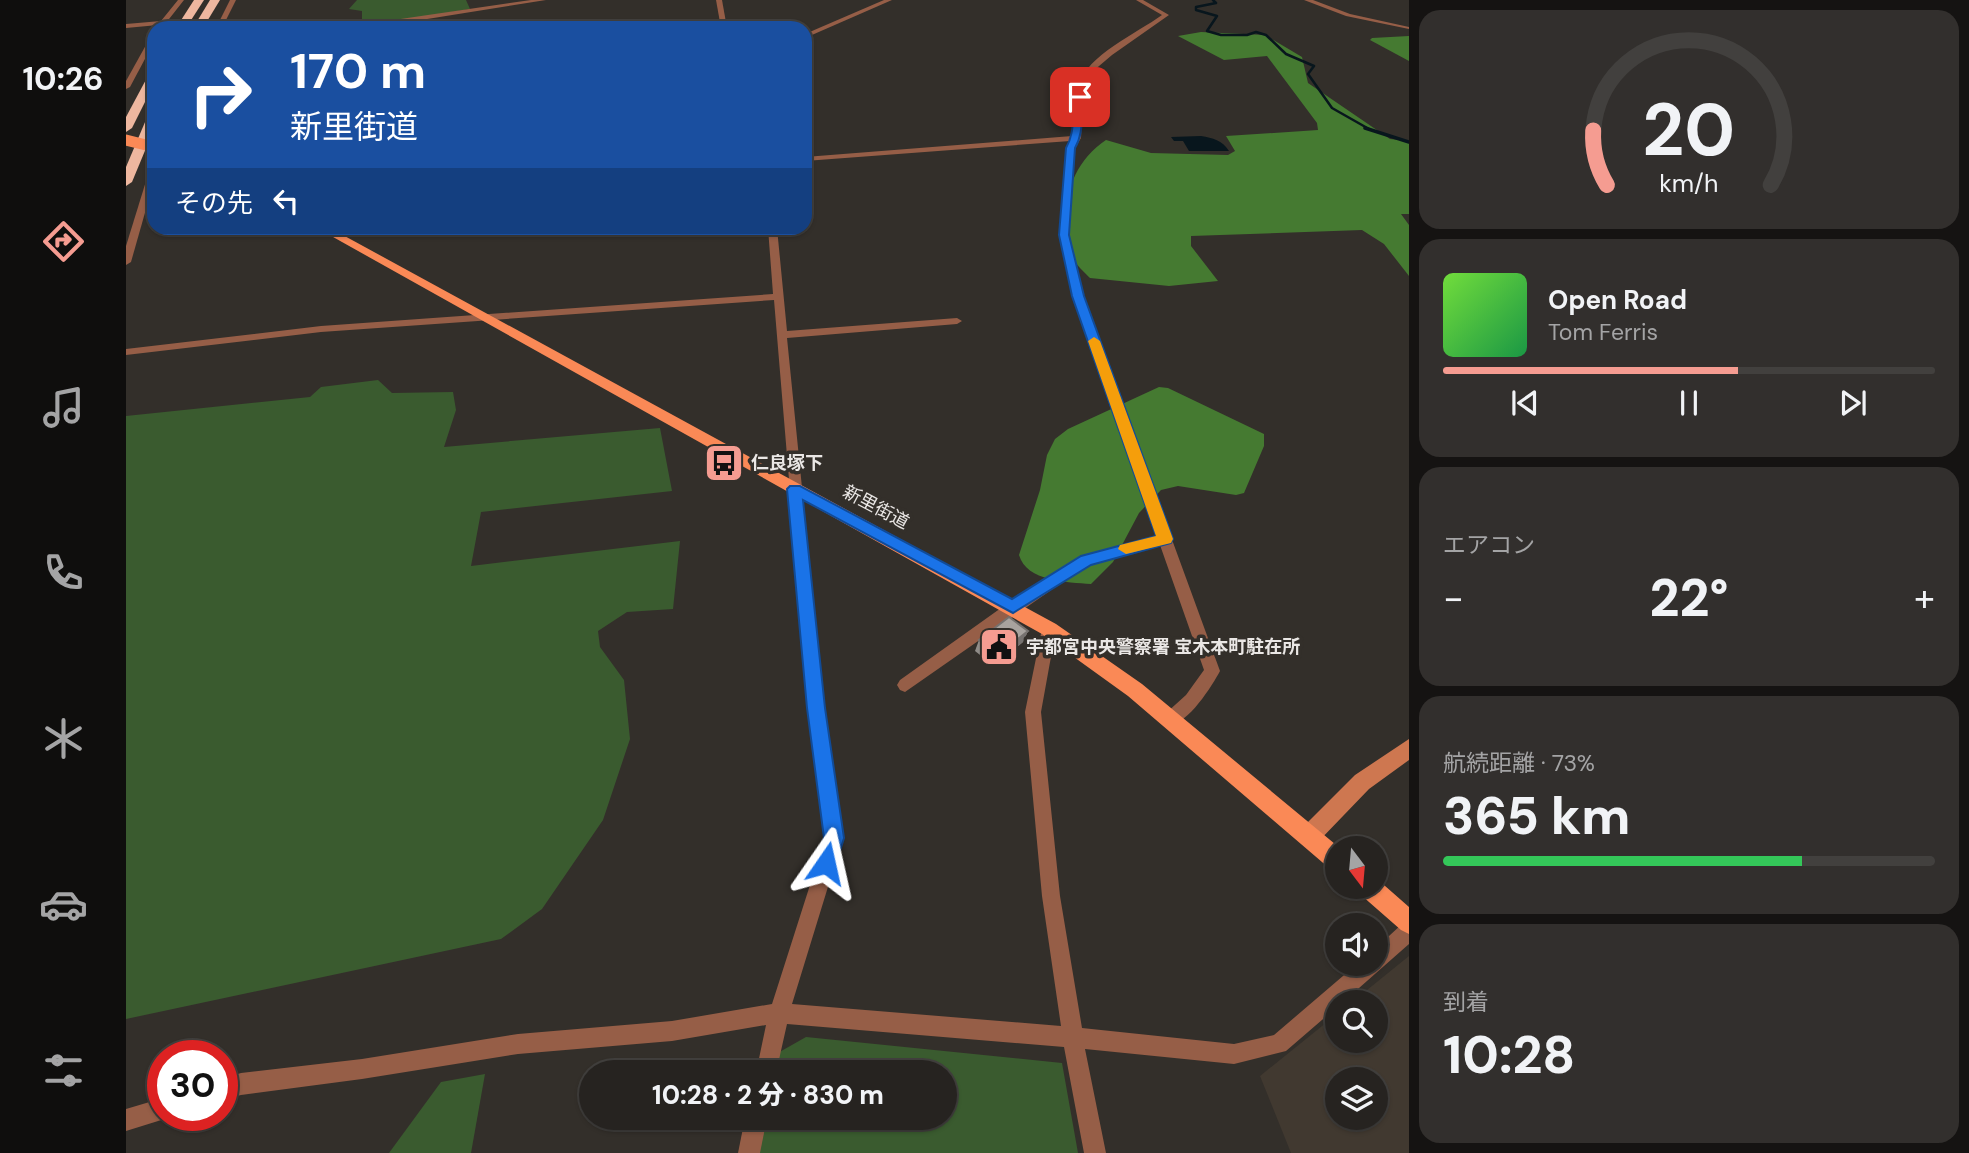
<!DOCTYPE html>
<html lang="ja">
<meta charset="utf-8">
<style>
body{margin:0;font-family:"DM Sans","Noto Sans JP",sans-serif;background:#322f2d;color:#f1f3f6;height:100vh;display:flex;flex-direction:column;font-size:26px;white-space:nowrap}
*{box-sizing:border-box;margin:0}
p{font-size:23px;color:#a4a4a5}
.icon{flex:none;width:38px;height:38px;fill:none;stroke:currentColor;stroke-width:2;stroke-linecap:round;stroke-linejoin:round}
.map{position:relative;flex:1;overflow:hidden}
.side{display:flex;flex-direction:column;gap:10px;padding:10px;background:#151312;width:560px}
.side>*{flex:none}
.top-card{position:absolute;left:21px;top:21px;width:665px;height:214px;border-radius:21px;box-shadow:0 2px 5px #0004,0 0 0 2px #42403e;background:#1a4fa0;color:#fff;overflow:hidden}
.needle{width:46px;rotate:164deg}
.buttons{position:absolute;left:1199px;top:836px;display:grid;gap:14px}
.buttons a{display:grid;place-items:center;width:63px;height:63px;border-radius:50%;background:#262320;box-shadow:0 2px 5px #0004,0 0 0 2px #42403e;font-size:35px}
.speed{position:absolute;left:21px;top:1040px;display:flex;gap:14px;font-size:35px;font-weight:700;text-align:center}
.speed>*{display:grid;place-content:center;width:91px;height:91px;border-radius:50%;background:#262320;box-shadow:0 2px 5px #0004,0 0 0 2px #42403e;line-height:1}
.speed .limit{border:10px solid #d22;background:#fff;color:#111}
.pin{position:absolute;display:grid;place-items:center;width:60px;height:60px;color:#fff;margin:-30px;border-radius:14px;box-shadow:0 4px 10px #0006}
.me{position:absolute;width:77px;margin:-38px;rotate:11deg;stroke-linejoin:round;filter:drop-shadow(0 0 5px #0008)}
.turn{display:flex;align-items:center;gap:24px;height:147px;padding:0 28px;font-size:32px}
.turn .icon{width:91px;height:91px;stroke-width:2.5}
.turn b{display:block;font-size:49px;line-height:60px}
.then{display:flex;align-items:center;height:66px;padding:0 28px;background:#0003;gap:14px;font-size:26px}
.big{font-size:52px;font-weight:800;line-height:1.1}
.side .widget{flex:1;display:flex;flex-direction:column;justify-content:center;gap:10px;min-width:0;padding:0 24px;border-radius:21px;background:#322f2d}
.side .dial{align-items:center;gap:0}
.dial svg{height:182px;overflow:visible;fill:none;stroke:#42403e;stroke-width:7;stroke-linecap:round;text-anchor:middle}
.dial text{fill:#f1f3f6;stroke:none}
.song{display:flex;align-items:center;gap:21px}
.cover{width:84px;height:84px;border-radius:10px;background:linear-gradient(135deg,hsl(100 70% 55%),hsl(140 70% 35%))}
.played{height:7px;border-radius:4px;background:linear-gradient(90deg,#f59c91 60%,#42403e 60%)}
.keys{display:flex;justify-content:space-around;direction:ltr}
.heat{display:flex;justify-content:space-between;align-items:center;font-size:38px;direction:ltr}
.charge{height:10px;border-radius:5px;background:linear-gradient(90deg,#34c759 73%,#42403e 0)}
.trip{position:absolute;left:453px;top:1060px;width:378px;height:70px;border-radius:35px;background:#262320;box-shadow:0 2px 5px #0004,0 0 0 2px #42403e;font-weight:800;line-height:70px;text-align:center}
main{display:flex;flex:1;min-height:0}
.tab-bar{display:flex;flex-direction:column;width:126px;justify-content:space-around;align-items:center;background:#0f0e0d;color:#a4a4a5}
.tab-bar .icon{width:49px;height:49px}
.tab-bar .active{color:#f59c91}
.tab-bar b{font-size:32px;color:#f1f3f6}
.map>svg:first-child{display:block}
.built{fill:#413930;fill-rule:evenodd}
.green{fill:#3a5b2f}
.forest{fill:#457a31}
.water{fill:#08161d}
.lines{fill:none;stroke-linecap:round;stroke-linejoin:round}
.stream-far1{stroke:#08161d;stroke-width:2.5}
.stream{stroke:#08161d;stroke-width:3.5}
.street{fill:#965e47;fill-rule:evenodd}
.secondary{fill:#ce7750;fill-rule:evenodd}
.primary{fill:#fa8956;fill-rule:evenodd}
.highway{fill:#eeb79f;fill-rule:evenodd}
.primary-bridge{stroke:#fa8956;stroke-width:11}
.wall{fill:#908c88}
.shaded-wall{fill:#76726f}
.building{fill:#a8a39e;stroke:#76726f;stroke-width:2}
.route{fill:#1a73e8;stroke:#114b97;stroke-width:2}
.slow{fill:#f59e0b}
.labels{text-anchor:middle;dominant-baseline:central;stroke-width:7;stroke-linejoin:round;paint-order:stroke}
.poi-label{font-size:18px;font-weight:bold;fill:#eae7e5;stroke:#332f2a;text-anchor:start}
.street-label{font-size:18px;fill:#eae7e5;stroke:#332f2a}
</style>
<main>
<nav class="tab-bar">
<b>10:26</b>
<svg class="icon active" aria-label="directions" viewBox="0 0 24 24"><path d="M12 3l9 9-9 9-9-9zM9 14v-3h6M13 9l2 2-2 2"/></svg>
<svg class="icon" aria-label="music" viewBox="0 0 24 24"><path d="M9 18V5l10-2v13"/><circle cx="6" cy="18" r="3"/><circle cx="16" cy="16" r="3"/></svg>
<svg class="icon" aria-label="phone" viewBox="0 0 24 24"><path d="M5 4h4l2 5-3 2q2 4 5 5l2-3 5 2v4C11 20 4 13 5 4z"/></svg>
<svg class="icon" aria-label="climate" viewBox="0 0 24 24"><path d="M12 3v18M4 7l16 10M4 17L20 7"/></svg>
<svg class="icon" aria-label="car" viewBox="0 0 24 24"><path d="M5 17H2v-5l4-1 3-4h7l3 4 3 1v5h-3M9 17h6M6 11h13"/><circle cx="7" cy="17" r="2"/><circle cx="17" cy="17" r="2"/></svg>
<svg class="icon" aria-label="filters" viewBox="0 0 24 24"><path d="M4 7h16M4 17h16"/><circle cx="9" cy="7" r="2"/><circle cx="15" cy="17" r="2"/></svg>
</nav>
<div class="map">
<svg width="1283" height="1153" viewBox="0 0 1283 1153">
<rect width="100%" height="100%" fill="#332f2a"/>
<!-- built -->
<path class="built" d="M1283 956V1153H1165L1134 1076 1211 1014V1041H1250V1003H1225ZM1211 1080H1250V1118H1211Z"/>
<!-- green -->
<g class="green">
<path d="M231 0H340L344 9 236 27V11L223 9Z"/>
<path d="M252 380 266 393 327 392 330 410 318 447 534 428 546 491 355 512 345 566 554 541 547 609 501 612 472 631 474 647 498 680 504 739 477 820 416 909 375 939 0 1019V416L184 397 195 387Z"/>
<path d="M680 1037 936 1063 952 1153H629L636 1118H819V1073H646L650 1054Z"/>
<path d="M359 1074 345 1153H263L315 1082Z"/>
</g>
<!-- forest -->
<g class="forest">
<path d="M1075 32 1139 35 1176 57 1182 83 1264 139 1283 141V214H1275L1283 225V276L1258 244 1236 230 1065 236V246L1092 281 1043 286 964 278C958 272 950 265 946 257 930 215 942 165 980 140L1025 153 1102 155 1109 151 1100 136 1192 130 1191 123 1141 56 1098 60 1052 36Z"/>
<path d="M1283 36V61L1244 40 1246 38Z"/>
<path d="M1033 387 1042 388 1138 434V446L1118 493 1110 495 1052 486 1035 490 1013 513 987 562 965 584C941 582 901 582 893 555L914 490 921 455 929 439 942 429Z"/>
</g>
<!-- water -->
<path class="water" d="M1075 136C1087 138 1096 140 1103 151H1063L1057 141H1048L1045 137Z"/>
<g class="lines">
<!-- stream-far1 -->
<path class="stream-far1" d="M1087 0 1090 3 1070 7V10L1091 16 1081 31 1095 35H1121L1130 32 1140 35 1160 54 1188 66 1182 74 1206 108 1243 129"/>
<!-- stream -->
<path class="stream" d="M1239 128 1283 142"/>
<!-- street -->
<g class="street">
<path d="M52 0H58L36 28H30L32 25 0 28V24L35 21Z"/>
<path d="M104 0H110L96 28H90Z"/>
<path d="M405 0H420L245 28 254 22Z"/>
<path d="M590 0H596L601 28H595Z"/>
<path d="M758 0H766L679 38V34Z"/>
<path d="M1010 0H1017L1043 15 986 55 966 72 958 87 955 138 949 148 943 235 957 296 1094 671C1086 686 1058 731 1039 724L1037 719 1039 714 1060 695 1078 670 1034 545 984 558 954 570 779 692 774 690 771 685 774 680 882 603 944 562 981 549 1031 536 947 296 933 235 941 148 944 141 679 161V157L946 136C949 120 947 102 952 86 962 54 1010 34 1036 15Z"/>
<path d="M1178 0H1187L1224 14 1283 27V29L1220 16Z"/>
<path d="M28 34V42L4 87 0 89V81L25 36Z"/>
<path d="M25 165H28V181L5 262 0 265V246Z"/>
<path d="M642 228H651L661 331 831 318 836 321 831 324 661 338 698 707 717 838 666 1004 935 1026 916 896 899 712 916 629 918 625H928L930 629 915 712 934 896 956 1028 1108 1044 1148 1035 1231 964H1250V948L1276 924 1283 922V944L1216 1003H1211V1007L1160 1051 1108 1064 959 1049 980 1153H958L938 1047 661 1024 650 1073H630L640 1025 546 1041 392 1054 236 1079 115 1095 96 1100V1079L115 1073 236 1059 392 1034 546 1021 646 1004 699 838 682 707 648 300 195 332 0 355V349L195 326 647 294Z"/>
<path d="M37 1098V1115H45V1117L0 1131V1109Z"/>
<path d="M619 1118H641L634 1153H612Z"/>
</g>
<!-- secondary -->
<path class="secondary" d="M1283 739V760L1243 789 1191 843 1183 847 1175 843 1172 836 1175 829 1229 775Z"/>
<!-- primary -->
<g class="primary">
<path d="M191 228H204L930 624 1016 684 1215 849H1211V871L1203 868 1002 696 916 634Z"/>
<path d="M1250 878 1283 907V934L1275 930 1235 895 1232 887H1250Z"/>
</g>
<!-- highway -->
<g class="highway">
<path d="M68 0H78L60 28H50Z"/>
<path d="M84 0H94L77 28H67Z"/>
<path d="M28 71V84L6 128 0 132V117L23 74Z"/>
<path d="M28 112V129L6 182 0 186V167L22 115Z"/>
</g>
<!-- primary-bridge -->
<path class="primary-bridge" d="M0 140 28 147"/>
</g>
<!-- wall -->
<path class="wall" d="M902 631 897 642 868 666 849 651 853 640Z"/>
<!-- shaded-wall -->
<path class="shaded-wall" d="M902 631 897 642 868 666 872 655Z"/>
<!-- building -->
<path class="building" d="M883 617 902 631 872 655 853 640Z"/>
<!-- route -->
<path class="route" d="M954 95 958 97C955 115 958 133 949 148L943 235 958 296 1047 539 1045 543 965 565 887 613 677 500 699 708 718 838 708 870 700 873 693 870 690 863 698 838 681 708 661 489 664 486H674L886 599 955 556 1030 536 946 296 933 235 940 148C949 133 946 115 950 97Z"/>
<!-- slow -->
<path class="slow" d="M968 337 974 341 1047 539 1045 543 1000 554 992 549 994 545 1030 536 962 341Z"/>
<!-- icons -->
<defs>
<g id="bus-square" transform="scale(2.0125)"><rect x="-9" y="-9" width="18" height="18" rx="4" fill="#f59c91" stroke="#332f2a"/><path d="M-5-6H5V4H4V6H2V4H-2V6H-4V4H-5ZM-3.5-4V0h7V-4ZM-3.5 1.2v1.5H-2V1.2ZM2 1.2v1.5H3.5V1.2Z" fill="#111"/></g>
<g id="civic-square" transform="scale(2.0125)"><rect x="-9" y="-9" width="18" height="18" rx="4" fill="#f59c91" stroke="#332f2a"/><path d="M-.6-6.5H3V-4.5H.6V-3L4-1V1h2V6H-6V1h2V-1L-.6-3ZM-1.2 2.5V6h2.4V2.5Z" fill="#111"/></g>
</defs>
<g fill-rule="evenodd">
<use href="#bus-square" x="598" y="463"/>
<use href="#civic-square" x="873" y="647"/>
</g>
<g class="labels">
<!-- poi labels -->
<g class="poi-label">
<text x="625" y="463">仁良塚下</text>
<text x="900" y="647">宇都宮中央警察署 宝木本町駐在所</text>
</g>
<!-- street labels -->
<g class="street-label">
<text transform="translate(750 507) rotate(28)">新里街道</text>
</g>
</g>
</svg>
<div class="buttons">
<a><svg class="needle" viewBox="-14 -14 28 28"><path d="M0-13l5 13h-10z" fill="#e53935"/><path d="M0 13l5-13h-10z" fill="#a4a4a5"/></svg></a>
<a><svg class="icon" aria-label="sound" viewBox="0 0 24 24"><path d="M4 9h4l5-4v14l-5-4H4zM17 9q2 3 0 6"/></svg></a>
<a><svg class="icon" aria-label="search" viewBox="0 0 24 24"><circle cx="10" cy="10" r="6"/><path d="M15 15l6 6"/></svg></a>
<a><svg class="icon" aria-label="layers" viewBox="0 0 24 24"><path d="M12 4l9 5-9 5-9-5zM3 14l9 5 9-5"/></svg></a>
</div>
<div class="speed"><div class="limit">30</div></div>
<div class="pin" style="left:954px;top:97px;background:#d93025"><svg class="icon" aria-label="arrive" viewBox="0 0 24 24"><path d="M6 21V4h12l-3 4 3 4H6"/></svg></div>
<svg class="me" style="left:700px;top:863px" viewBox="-20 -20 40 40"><path d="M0-17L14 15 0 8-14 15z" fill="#1a73e8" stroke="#fff" stroke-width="4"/></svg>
<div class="trip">10:28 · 2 分 · 830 m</div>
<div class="top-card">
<div class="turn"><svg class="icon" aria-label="right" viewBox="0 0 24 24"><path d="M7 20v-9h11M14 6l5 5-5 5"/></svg><div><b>170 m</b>新里街道</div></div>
<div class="then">その先<svg class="icon" aria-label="left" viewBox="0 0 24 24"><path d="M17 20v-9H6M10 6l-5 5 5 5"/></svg></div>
</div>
</div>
<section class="side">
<div class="widget dial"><svg viewBox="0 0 100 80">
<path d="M14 69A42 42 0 1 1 86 69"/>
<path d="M14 69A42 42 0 0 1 8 45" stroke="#f59c91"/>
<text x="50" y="56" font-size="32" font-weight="700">20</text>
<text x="50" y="72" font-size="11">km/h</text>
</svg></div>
<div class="widget">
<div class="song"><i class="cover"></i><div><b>Open Road</b><p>Tom Ferris</p></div></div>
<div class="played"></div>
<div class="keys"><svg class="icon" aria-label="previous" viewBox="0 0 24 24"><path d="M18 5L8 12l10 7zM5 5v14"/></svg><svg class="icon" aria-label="pause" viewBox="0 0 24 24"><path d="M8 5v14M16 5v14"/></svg><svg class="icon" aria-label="next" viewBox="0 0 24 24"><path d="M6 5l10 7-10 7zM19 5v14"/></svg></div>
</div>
<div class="widget"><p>エアコン</p>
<div class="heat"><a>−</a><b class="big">22°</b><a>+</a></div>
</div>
<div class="widget"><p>航続距離 · 73%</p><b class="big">365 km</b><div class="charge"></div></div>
<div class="widget"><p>到着</p><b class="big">10:28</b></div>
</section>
</main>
